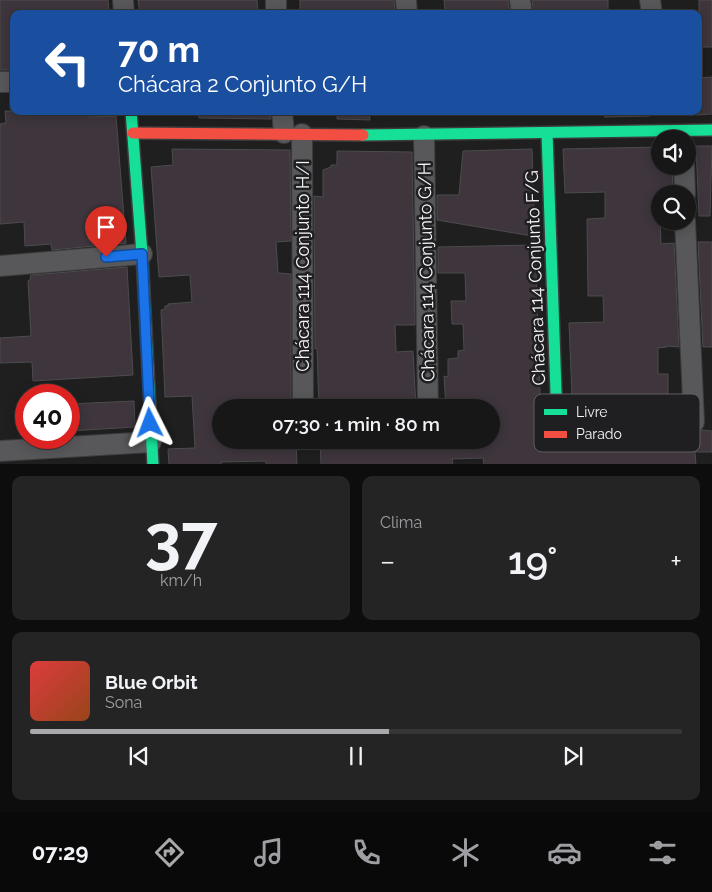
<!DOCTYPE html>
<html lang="pt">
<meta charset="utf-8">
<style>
body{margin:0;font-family:Raleway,sans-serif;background:#242425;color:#f1f3f6;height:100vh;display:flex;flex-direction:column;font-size:19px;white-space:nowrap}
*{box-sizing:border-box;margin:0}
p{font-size:16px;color:#9e9fa2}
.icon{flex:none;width:28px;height:28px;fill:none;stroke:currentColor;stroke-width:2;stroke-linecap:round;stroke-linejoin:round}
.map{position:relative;height:464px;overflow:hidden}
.drawer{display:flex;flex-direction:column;gap:12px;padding:12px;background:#0d0d0d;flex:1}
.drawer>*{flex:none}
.top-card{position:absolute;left:10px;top:10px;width:692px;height:105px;border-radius:10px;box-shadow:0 2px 12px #0003,0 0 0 1px #363637;background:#1a4fa0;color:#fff;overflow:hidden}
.fabs{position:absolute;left:651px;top:130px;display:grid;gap:10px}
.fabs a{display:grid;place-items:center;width:45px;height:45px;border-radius:50%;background:#171718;box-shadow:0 2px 12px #0003,0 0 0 1px #363637;font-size:25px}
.speed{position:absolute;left:15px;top:384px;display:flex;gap:10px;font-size:25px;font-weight:700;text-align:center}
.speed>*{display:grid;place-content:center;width:65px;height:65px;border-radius:50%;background:#171718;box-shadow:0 2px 12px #0003,0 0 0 1px #363637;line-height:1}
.speed .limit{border:8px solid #d22;background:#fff;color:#111}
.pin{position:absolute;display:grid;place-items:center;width:42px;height:42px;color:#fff;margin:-51px -21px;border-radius:50% 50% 50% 0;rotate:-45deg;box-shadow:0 0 5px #0007}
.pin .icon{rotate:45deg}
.me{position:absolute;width:55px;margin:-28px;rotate:357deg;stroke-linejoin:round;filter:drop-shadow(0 0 4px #0008)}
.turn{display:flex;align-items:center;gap:18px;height:105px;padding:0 25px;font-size:22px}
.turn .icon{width:65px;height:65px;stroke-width:2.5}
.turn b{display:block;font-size:35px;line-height:42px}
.big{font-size:38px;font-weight:600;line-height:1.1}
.drawer .card{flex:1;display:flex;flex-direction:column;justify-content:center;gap:8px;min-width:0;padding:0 18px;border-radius:10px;background:#242425}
.drawer .dial{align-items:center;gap:0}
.dial b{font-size:65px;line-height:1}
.song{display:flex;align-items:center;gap:15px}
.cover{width:60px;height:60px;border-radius:8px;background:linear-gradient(135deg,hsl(0 70% 55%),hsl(20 70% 35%))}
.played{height:5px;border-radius:2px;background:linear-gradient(90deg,#a9a9ab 55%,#363637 55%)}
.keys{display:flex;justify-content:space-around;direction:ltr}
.heat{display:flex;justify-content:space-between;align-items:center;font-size:28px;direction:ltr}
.drawer .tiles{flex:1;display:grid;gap:12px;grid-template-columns:1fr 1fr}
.card:last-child{grid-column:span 2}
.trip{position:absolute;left:212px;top:399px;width:288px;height:50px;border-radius:25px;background:#171718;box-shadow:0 2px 12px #0003,0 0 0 1px #363637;font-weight:600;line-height:50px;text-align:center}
.menu{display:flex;height:80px;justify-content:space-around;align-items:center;background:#09090a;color:#9e9fa2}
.menu .icon{width:35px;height:35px}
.menu .on{color:#a9a9ab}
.menu b{font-size:22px;color:#f1f3f6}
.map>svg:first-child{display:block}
.building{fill:#3e353d;stroke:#4c4c4d}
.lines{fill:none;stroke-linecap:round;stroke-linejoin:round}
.street-casing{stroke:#3c3c3d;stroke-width:22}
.fast-casing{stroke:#3c3c3d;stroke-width:14}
.jam-casing{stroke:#3c3c3d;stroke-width:14}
.street{stroke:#585759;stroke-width:20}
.fast{stroke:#16e098;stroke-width:11}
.jam{stroke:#f24e42;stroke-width:11}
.route-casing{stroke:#114b97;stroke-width:12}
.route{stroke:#1a73e8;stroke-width:9}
.labels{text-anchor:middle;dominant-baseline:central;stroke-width:5;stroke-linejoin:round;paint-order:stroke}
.street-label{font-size:18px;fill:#f4f4f6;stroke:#1f1e21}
.key{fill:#1f1e21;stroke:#5f5e61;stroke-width:1}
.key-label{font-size:14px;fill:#f4f4f6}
</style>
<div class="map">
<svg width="712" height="465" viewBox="0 0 712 465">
<rect width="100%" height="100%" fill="#1f1f20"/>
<!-- building -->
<g class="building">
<path d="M0 0H108L109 14H14V70H0Z"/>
<path d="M138 0H257L258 14H140Z"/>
<path d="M300 0H394L395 14H300Z"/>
<path d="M444 0H508L510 14H445Z"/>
<path d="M532 0H608V14H534Z"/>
<rect x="699" y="0" width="13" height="47"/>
<path d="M712 77V114L696 115V111H699V78Z"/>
<path d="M5 111H89L90 117 116 116 126 243 52 250 51 244 25 246 24 222 0 224V124L6 123Z"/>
<path d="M199 111H270L271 119 199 118Z"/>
<path d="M337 111H369L370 120 337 119Z"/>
<path d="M611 111H647L650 116 604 117Z"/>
<path d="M696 146H712L710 216H699Z"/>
<path d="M660 147V166H672L673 191H660V221L661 244 674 243 679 347 667 346V347L658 348V374H668V396L660 397 661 428 684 429 694 434 702 430 712 431V452H695L696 465H484L483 458 452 459 453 465H321L320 440H491V408H446L444 376 448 377V359L458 358V351L464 350 463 324H452L451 301H466L465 273H438V247L531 245 532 236 437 220V195H459L463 151 532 149 541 422 544 430 550 435 558 437 566 434 571 428 573 420 569 323 604 322 603 296H588L587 219 605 218V192L565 193 563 149Z"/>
<path d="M172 149 290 150 291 241 276 242 278 273 291 274V398L294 408H221V440H296L297 465H266V461L221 462V465H169L168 449 195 448 192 396 165 397 161 310 165 309V306H168V304L192 302 190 275 159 277 151 167 173 165Z"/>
<path d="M337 151 412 152 415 325H395L396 352 413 351 416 408H319L317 348 315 349 314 196 323 197V170L331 167V165H337Z"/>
<path d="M698 242H712V347H703Z"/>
<path d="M127 267 133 375 33 381 32 362 0 363V338L31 336 28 281 30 280 31 275Z"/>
<path d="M134 401 135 427 69 431V404Z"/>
</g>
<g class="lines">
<!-- street casing -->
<g class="street-casing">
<g id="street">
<path d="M123 0 124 14"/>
<path d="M276 0V14"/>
<path d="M406 0 407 14"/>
<path d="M520 0 522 14"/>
<path d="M650 0 652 14"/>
<path d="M0 82H14"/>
<path d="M282 111 284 133"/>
<path d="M302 134 303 398"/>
<path d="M424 136 428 408"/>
<path d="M684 166 685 194"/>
<path d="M685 221 694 422"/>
<path d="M0 266 142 254"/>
<path d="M0 451 151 442"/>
</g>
</g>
<!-- fast casing -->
<g class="fast-casing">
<g id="fast">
<path d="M131 111 142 254 153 465"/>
<path d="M547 133 557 421"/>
<path d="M363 135 712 130"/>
</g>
</g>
<!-- jam casing -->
<g class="jam-casing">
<path id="jam" d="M133 133 363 135"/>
</g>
<!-- street -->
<use href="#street" class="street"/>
<!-- fast -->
<use href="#fast" class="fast"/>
<!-- jam -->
<use href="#jam" class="jam"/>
</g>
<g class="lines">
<!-- route casing -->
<g class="route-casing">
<path id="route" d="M106 257 142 254 150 423"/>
</g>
<!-- route -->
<use href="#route" class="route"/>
</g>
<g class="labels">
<!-- street labels -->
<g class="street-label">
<text transform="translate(302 266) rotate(-90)">Chácara 114 Conjunto H/I</text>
<text transform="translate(426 272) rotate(-91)">Chácara 114 Conjunto G/H</text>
<text transform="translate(535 278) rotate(-92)">Chácara 114 Conjunto F/G</text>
</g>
</g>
<!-- legend -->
<rect x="534" y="394" width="166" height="58" rx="8" class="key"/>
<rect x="544" y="409" width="23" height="6" fill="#16e098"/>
<rect x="544" y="431" width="23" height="7" fill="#f24e42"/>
<g class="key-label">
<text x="576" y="417">Livre</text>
<text x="576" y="439">Parado</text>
</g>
</svg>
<div class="fabs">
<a><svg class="icon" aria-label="sound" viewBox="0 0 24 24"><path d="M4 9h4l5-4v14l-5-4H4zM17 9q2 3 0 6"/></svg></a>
<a><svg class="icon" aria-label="search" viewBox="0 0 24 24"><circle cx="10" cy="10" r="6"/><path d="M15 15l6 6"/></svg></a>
</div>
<div class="speed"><div class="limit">40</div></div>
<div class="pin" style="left:106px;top:257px;background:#d93025"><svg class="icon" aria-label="arrive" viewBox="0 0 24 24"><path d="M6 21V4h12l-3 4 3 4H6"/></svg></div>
<svg class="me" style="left:150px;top:423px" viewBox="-20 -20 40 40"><path d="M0-17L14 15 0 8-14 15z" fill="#1a73e8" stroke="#fff" stroke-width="4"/></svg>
<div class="trip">07:30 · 1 min · 80 m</div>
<div class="top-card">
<div class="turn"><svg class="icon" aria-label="left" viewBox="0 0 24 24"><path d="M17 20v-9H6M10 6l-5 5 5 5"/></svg><div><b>70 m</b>Chácara 2 Conjunto G/H</div></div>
</div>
</div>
<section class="drawer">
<div class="tiles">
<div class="card dial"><b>37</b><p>km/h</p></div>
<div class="card"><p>Clima</p>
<div class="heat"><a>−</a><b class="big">19°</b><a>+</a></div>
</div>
<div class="card">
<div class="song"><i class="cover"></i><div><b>Blue Orbit</b><p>Sona</p></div></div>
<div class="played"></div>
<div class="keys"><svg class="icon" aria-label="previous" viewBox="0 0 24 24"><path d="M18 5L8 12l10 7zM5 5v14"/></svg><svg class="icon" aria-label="pause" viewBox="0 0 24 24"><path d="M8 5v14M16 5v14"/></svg><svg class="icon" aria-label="next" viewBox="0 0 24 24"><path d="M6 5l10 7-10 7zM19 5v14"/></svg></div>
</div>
</div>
</section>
<nav class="menu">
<b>07:29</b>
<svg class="icon on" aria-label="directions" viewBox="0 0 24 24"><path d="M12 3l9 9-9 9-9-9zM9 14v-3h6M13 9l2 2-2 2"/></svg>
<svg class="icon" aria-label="music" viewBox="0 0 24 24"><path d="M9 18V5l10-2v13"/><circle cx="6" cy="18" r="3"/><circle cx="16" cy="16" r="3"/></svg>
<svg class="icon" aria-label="phone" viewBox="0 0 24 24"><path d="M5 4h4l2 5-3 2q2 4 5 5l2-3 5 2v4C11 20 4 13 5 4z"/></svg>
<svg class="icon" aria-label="climate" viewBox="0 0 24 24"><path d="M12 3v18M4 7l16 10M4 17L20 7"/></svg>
<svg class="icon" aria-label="car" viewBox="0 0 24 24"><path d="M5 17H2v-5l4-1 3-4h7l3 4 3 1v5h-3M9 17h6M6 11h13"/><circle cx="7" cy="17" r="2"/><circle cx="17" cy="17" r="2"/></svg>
<svg class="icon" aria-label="filters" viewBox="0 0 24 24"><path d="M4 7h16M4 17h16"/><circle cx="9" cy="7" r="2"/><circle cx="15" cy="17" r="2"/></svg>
</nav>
